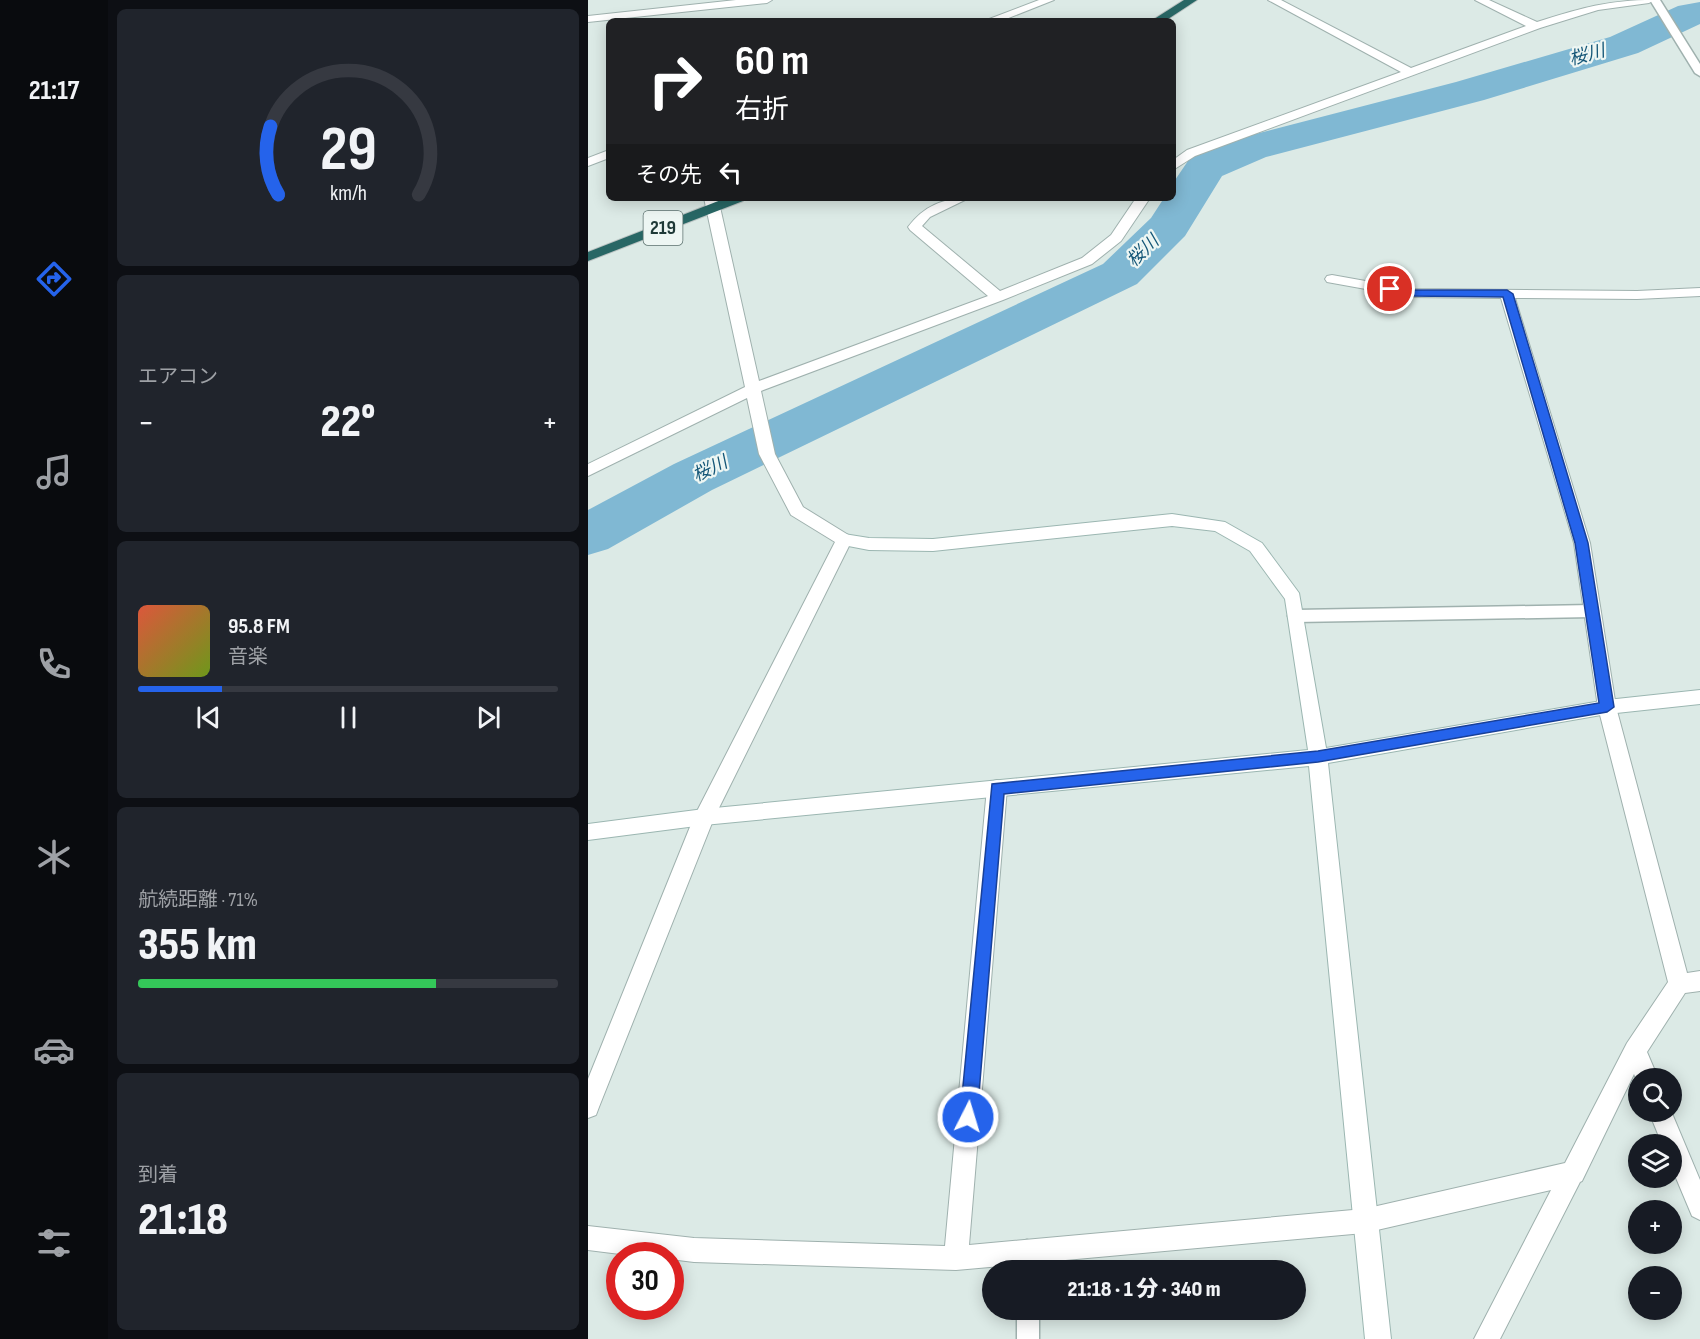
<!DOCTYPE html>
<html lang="ja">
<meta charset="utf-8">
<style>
body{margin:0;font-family:"Sofia Sans Condensed","Noto Sans JP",sans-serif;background:#20242c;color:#f1f3f6;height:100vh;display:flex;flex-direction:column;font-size:22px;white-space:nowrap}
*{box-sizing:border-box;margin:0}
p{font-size:20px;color:#9ea1a6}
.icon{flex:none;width:33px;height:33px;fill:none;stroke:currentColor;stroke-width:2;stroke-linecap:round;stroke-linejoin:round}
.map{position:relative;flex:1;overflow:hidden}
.panel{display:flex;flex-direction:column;gap:9px;padding:9px;background:#0d0f14;width:480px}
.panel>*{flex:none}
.hud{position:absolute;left:18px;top:18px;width:570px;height:183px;border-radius:9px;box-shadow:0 3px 15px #0003;background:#202124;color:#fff;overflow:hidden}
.tools{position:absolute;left:1040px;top:1068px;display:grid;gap:12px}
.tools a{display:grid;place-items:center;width:54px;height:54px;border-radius:50%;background:#171b24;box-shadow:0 3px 15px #0003;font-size:30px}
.speed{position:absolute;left:18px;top:1242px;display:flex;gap:12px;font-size:30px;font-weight:700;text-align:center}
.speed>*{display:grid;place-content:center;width:78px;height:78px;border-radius:50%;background:#171b24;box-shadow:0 3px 15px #0003;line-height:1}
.speed .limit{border:9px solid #d22;background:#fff;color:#111}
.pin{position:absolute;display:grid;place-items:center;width:51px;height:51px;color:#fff;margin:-26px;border:3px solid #fff;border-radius:50%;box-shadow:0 2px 6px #0007}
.me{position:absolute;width:66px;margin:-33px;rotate:5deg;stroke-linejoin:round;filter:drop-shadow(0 0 4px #0008)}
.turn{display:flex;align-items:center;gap:21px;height:126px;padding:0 30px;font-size:27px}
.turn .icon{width:78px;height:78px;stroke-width:2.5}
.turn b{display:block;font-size:42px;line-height:51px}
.then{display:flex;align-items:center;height:57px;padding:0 30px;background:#0003;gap:12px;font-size:22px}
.big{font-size:45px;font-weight:800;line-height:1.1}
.panel .card{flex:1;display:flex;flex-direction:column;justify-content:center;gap:9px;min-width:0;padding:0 21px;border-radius:9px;background:#20242c}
.panel .dial{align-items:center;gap:0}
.dial svg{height:156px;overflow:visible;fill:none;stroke:#363941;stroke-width:7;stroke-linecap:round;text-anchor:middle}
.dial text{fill:#f1f3f6;stroke:none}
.song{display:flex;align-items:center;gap:18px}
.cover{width:72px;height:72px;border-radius:9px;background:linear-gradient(135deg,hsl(10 70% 55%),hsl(80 70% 35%))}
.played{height:6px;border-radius:3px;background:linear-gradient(90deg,#2563eb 20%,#363941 20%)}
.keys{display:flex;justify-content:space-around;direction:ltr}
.heat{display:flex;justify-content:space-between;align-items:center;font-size:33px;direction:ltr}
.charge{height:9px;border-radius:4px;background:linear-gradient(90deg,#34c759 71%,#363941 0)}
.trip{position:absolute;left:394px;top:1260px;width:324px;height:60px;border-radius:30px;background:#171b24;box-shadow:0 3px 15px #0003;font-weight:800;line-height:60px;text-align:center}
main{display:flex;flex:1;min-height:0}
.tab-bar{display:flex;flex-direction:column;width:108px;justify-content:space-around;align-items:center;background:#090b0e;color:#9ea1a6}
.tab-bar .icon{width:42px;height:42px}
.tab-bar .on{color:#2563eb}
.tab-bar b{font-size:27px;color:#f1f3f6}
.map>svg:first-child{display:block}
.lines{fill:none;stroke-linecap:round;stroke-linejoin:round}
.river{fill:#80b8d3;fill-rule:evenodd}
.lane-casing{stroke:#9fb1ae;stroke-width:3}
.street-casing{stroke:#9fb1ae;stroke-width:2}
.secondary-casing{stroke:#9bb6b1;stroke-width:2}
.highway-casing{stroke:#bcc4c3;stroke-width:2}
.lane{fill:#fff;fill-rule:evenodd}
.street{fill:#fff;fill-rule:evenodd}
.secondary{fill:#fff;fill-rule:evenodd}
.highway{fill:#286765;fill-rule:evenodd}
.route{fill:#2563eb;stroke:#184099;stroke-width:1.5}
.labels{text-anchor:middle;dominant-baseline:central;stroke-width:4.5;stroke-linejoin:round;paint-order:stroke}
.far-water-label{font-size:18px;font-style:italic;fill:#155778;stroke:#edf6f3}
.shield{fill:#edf6f3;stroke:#5c726f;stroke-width:1.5}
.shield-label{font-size:20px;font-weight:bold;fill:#1e3937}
</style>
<main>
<nav class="tab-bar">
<b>21:17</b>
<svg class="icon on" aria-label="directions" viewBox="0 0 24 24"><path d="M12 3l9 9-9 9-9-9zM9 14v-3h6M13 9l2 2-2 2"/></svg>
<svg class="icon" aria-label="music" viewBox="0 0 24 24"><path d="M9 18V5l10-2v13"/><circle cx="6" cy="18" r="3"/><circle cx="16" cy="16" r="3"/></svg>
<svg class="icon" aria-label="phone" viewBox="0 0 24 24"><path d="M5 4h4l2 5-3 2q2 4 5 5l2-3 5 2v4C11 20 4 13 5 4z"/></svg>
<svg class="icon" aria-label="climate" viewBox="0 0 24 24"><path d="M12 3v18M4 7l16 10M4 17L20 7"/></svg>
<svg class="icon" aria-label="car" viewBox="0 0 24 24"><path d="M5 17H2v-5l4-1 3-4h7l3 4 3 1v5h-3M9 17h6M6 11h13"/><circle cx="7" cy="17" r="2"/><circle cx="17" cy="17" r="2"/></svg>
<svg class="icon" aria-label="filters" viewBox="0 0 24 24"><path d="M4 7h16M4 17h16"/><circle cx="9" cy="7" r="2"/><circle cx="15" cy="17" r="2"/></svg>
</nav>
<section class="panel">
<div class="card dial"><svg viewBox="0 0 100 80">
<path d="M14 69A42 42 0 1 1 86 69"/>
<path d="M14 69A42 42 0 0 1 10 34" stroke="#2563eb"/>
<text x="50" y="56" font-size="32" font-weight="700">29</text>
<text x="50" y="72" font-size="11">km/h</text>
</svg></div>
<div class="card"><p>エアコン</p>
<div class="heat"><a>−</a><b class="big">22°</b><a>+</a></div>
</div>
<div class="card">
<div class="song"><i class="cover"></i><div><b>95.8 FM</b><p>音楽</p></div></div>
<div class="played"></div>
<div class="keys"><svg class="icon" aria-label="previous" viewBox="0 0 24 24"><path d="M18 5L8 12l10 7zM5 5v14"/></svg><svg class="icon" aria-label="pause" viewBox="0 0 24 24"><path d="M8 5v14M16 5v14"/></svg><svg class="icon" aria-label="next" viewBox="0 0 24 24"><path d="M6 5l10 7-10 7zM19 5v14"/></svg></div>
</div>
<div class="card"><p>航続距離 · 71%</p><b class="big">355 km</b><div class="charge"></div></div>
<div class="card"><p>到着</p><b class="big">21:18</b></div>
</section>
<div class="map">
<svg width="1112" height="1339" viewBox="0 0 1112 1339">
<rect width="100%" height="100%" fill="#dceae6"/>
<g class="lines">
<!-- river -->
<path class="river" d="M1112 2V24L1050 53 896 100 678 157 634 176 597 236 549 284 124 490 20 549 0 555V510L86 464 515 264 563 218 576 198H585V183L602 158 648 139 868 82 1022 37 1090 6Z"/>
<!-- lane casing -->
<g class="lane-casing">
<g id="lane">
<path d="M1062 0H1072L1112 64V76L1107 73Z"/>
<path d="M1004 605 1010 607 1012 611 1010 615 1004 617 708 622 702 620 700 616 702 612 708 610Z"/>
<path d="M439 1240 447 1243 450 1251V1270H428V1251L431 1243Z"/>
<rect x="429" y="1310" width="22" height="29"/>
</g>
</g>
<!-- street casing -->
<g class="street-casing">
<g id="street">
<path d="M148 0H184L179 3 0 22V16Z"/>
<path d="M451 0H466L413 21H396Z"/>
<path d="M680 0H693L823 68 938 26 887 0H901L949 22C993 8 1020 0 1066 0L1061 3 1010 10 952 28 607 156 585 170V160L599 150 813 72Z"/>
<path d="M21 150V158L0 166V158Z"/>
<path d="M116 198H130L171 381 400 296 322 230 320 227C336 206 355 198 381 198L342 217 334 226 412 291 494 258 523 235 548 198H562L533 241 504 264 415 300 173 391 187 454 215 507 262 536 264 540 126 818 11 1107 8 1115 0 1118V1079L106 817 247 542 203 515 171 454 159 398 0 476V464L157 387Z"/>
<path d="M744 275 822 289 1049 291 1112 288V296L1049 299 927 298 1002 543 1028 707 1099 973 1112 971V991L1097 993 1059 1052 1070 1078H1050V1083L1046 1074 994 1181 992 1182 912 1339H886L963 1190 776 1233 368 1270 106 1262 82 1259V1256H48L0 1250V1226L106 1238 357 1246 399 788 402 782 409 780 416 782 419 788 381 1245 776 1209 977 1163 1039 1043 1080 982 1010 707 986 543 913 298 822 297 739 282 737 279 739 276Z"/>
<path d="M1083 1111 1112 1180V1220L1104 1216 1083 1166V1144H1074L1061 1112Z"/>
</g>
</g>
<!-- secondary casing -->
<g class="secondary-casing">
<path id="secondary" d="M584 514 637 522 674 543 711 593 738 748 1019 700 1112 690V704L1019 714 740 763 803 1339H777L721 766 116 825 0 840V824L116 809 720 750 697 599 662 551 627 531 584 526 345 551 281 550 250 544 248 540 250 536 256 534 281 538 345 539Z"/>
</g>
<!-- highway casing -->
<g class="highway-casing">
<g id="highway">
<path d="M596 0H609L577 21H563Z"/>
<path d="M138 198H157L155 201 0 261V252Z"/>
</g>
</g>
<!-- lane -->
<use href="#lane" class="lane"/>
<!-- street -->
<use href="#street" class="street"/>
<!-- secondary -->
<use href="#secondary" class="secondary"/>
<!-- highway -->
<use href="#highway" class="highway"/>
</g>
<!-- route -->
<path class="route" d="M802 286 822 290H919L925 294 1000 543 1026 707 1019 712 730 762 416 794 389 1117 386 1123 380 1125 374 1123 372 1117 404 784 730 751 1011 703 987 543 915 297 822 296 799 291 797 289Z"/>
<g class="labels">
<!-- far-water labels -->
<g class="far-water-label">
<text transform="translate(999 55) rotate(-15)">桜川</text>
<text transform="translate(555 251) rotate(-44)">桜川</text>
<text transform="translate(122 469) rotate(-26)">桜川</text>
</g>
<!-- shield labels -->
<rect class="shield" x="55.5" y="211" width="39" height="34" rx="4.5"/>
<g class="shield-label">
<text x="75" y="228">219</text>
</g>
</g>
</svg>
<div class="tools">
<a><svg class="icon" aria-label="search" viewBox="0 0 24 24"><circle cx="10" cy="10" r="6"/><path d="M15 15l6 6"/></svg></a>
<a><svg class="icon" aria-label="layers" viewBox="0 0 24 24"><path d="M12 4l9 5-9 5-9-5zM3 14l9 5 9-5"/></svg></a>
<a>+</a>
<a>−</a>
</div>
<div class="speed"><div class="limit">30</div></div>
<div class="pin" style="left:802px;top:289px;background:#d93025"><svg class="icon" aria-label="arrive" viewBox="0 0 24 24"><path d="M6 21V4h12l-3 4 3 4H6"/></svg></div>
<svg class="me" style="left:380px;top:1117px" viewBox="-20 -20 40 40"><circle r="17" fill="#2563eb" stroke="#fff" stroke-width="3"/><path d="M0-11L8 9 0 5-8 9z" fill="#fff"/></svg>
<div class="trip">21:18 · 1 分 · 340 m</div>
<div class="hud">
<div class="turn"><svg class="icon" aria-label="right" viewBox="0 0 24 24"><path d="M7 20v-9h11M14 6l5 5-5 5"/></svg><div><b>60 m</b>右折</div></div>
<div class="then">その先<svg class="icon" aria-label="left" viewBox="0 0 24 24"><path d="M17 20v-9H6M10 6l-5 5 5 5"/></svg></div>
</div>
</div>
</main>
